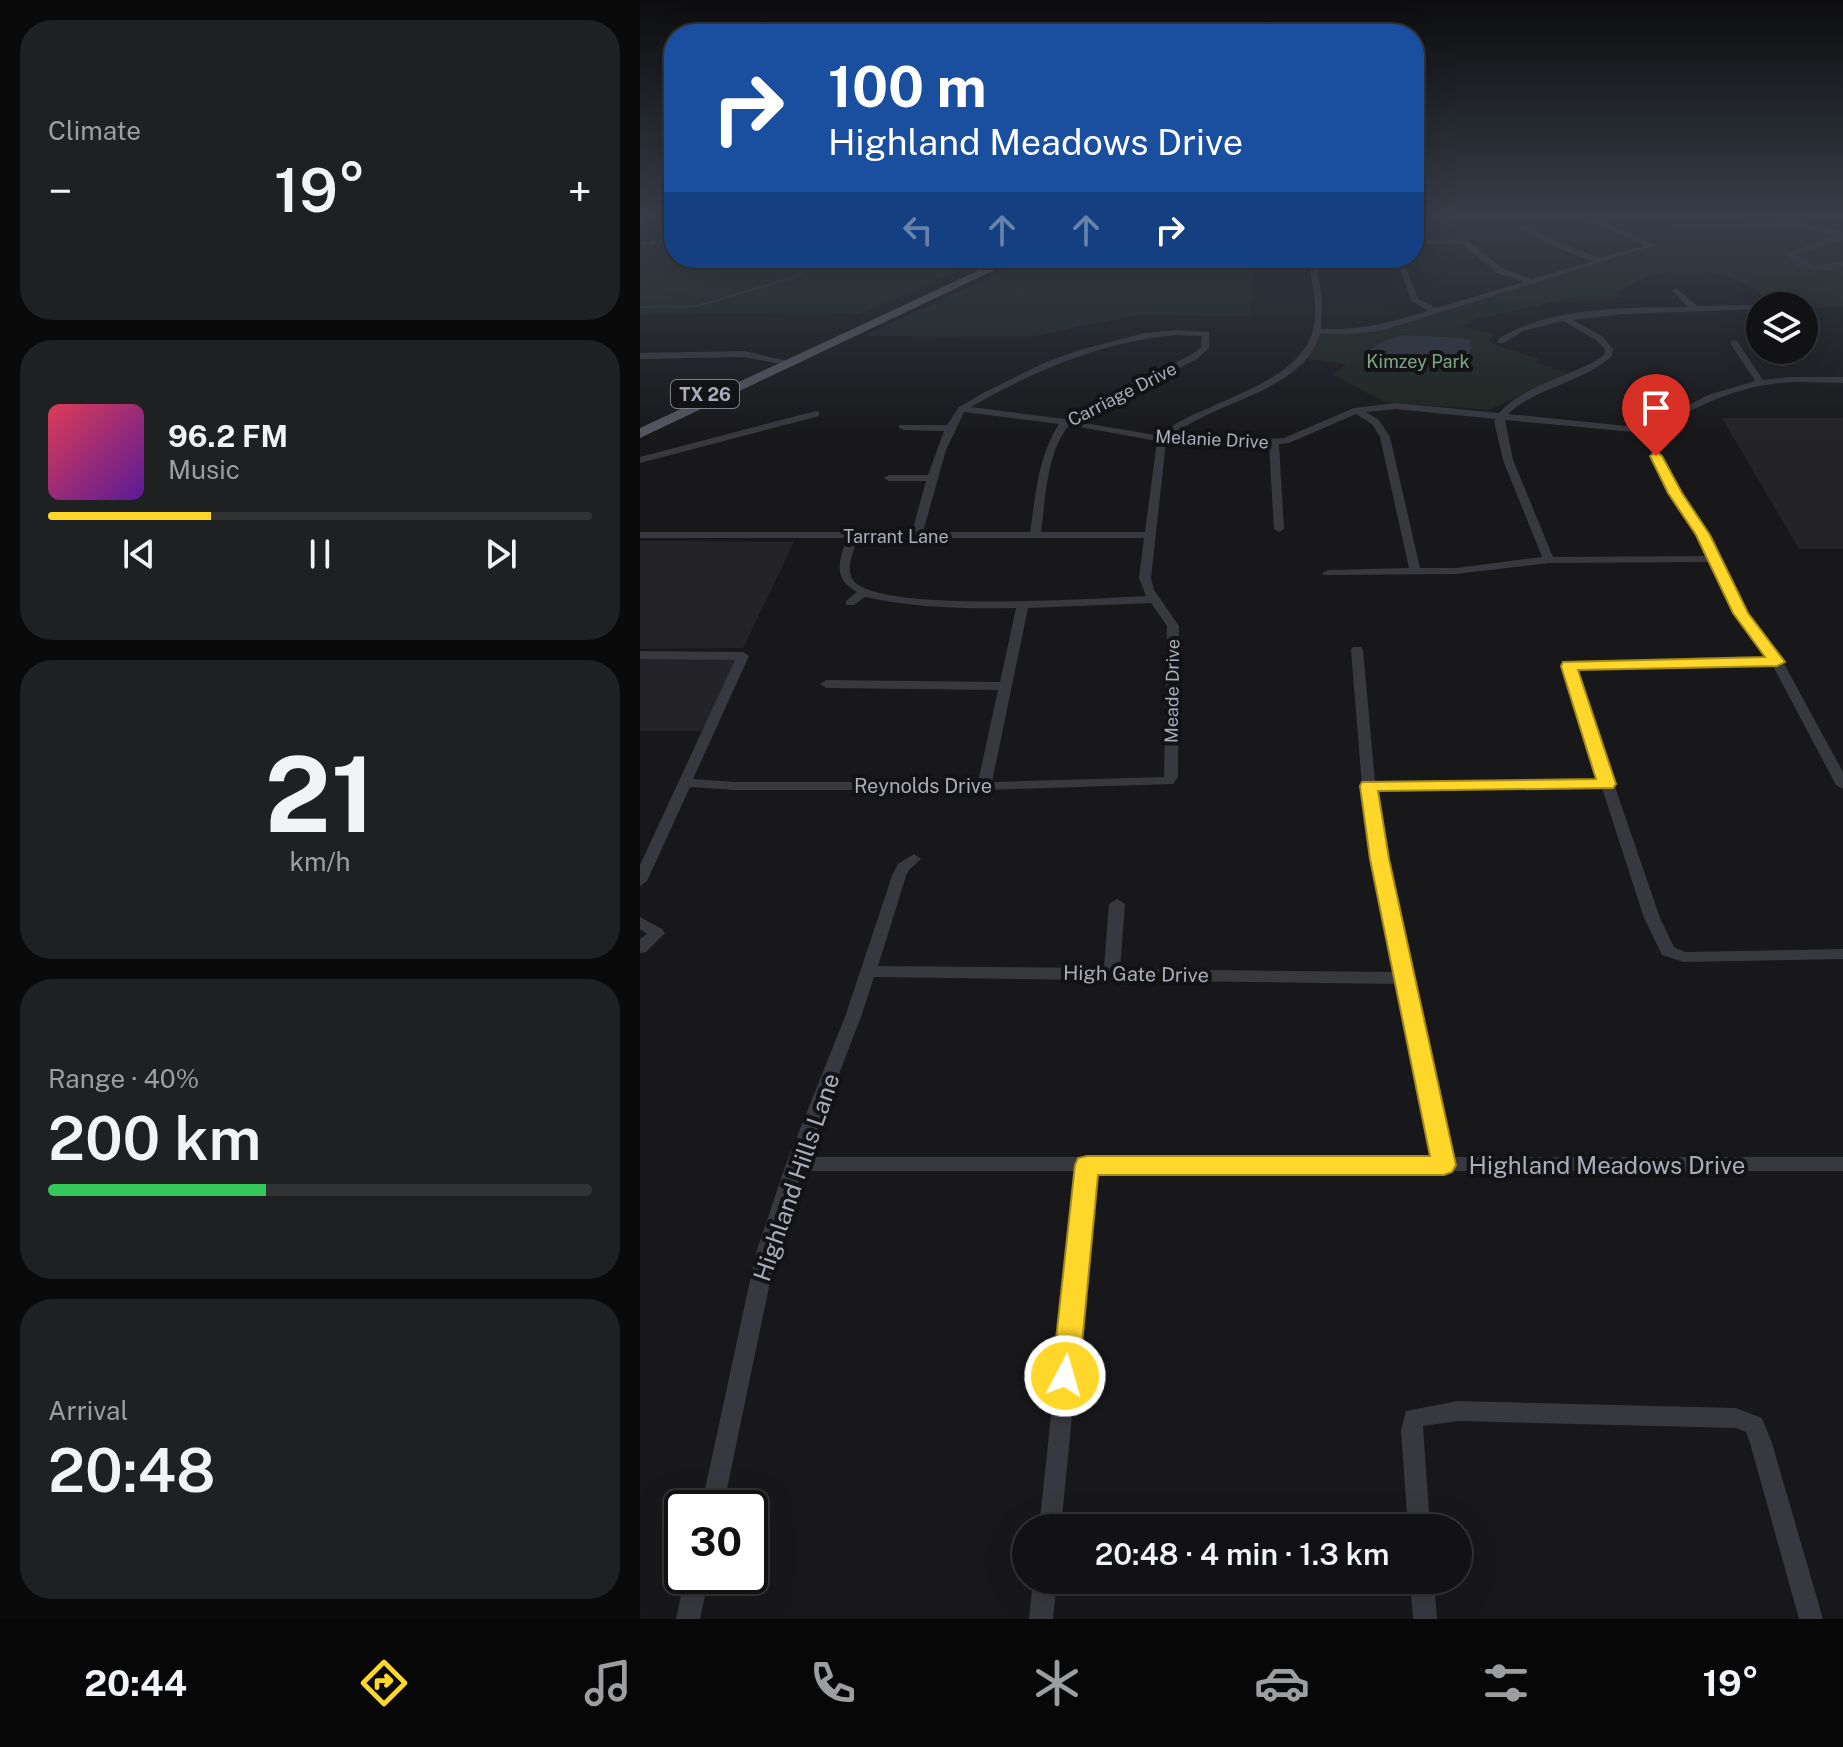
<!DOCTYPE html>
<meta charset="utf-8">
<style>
body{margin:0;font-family:"Public Sans",sans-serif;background:#1f2022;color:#f1f3f6;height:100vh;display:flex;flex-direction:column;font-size:30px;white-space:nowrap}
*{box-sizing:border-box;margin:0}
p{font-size:26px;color:#9c9ea0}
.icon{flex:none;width:44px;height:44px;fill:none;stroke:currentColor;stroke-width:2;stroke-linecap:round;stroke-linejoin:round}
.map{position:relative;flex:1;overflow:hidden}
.panel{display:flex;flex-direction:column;gap:20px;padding:20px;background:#0a0a0b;width:640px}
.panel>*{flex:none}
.hud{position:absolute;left:24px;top:24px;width:760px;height:244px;border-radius:32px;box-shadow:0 8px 32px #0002,0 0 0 2px #313234;background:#1a4fa0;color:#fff;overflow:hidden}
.tools{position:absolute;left:1106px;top:292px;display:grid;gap:16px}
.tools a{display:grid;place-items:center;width:72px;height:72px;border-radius:50%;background:#121214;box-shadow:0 8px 32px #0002,0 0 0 2px #313234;font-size:40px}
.speed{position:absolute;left:24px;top:1490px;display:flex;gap:16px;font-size:40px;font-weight:700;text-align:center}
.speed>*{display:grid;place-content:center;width:104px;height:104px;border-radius:50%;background:#121214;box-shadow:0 8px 32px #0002,0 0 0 2px #313234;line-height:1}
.speed .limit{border:4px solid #111;border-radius:12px;background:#fff;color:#111}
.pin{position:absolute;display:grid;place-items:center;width:68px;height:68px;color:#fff;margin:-82px -34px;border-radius:50% 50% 50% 0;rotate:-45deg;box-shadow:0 0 8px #0007}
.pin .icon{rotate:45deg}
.me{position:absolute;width:88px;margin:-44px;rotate:6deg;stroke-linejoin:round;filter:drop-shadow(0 0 6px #0008)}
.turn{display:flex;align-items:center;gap:28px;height:168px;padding:0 32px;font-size:36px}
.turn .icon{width:104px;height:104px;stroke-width:2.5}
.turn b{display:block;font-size:56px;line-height:68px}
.lanes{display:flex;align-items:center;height:76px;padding:0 32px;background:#0003;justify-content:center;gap:40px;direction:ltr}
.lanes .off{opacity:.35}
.big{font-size:60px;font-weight:600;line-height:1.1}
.panel .widget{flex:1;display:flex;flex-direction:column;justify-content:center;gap:12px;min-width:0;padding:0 28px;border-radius:32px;background:#1f2022}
.panel .dial{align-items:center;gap:0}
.dial b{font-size:104px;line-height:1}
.song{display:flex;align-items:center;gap:24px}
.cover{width:96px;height:96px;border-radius:12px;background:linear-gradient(135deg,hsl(350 70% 55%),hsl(270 70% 35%))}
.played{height:8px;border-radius:4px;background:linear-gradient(90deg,#ffd72b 30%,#313234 30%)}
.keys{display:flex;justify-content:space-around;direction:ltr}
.heat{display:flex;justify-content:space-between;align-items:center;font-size:44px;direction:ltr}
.charge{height:12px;border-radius:6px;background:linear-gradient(90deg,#34c759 40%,#313234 0)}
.trip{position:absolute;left:372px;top:1514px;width:460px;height:80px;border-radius:40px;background:#121214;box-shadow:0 8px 32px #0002,0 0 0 2px #313234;font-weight:600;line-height:80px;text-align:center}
.dock{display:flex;height:128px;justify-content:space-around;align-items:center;background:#070708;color:#9c9ea0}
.dock .icon{width:56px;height:56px}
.dock .selected{color:#ffd72b}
.dock b{font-size:36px;color:#f1f3f6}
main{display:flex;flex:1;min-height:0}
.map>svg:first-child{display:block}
.built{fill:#242327}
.green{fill:#1d2620}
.water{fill:#2c343f}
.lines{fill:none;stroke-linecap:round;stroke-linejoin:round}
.stream{stroke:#2c343f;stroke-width:2}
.river{fill:#2c343f;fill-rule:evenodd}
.street{fill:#38383f;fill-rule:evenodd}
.primary{fill:#54555f;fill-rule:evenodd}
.rail{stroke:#4b4c54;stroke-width:2;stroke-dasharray:6 4;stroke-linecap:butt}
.route{fill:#ffd72b;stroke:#a68c1c;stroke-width:2}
.labels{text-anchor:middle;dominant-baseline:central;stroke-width:8;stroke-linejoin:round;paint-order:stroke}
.far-park-label{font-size:18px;fill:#7ea787;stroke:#131315}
.shield{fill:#131315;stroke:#7c7e89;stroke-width:2}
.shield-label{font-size:18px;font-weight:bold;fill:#a9acbb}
.far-street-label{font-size:18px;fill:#a9acbb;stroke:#131315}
.street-label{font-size:20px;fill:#a9acbb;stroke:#131315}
.near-street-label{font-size:24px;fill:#a9acbb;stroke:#131315}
</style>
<main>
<section class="panel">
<div class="widget"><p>Climate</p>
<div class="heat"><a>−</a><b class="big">19°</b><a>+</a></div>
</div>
<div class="widget">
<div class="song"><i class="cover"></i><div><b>96.2 FM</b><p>Music</p></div></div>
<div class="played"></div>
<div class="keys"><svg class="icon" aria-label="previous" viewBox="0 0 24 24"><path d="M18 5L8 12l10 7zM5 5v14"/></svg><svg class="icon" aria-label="pause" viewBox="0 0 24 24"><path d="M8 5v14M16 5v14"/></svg><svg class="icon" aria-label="next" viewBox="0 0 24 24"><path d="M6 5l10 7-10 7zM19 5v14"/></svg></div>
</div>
<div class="widget dial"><b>21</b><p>km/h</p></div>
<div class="widget"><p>Range · 40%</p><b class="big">200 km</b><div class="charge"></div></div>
<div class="widget"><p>Arrival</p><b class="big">20:48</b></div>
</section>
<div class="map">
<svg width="1203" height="1619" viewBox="0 0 1203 1619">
<rect width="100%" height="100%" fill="#18181a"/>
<!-- built -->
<g class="built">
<path d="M1082 418H1203V549H1159Z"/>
<path d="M0 541H37L154 542 103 648 0 649Z"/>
<path d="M0 659H97L62 731H0Z"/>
</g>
<!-- green -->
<g class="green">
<path d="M981 214C1037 214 1157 203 1203 230V247L1193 251 1203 254V307C1187 307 1147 310 1135 303 1122 297 1112 286 1098 281 1062 266 1009 269 978 292L981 297 931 298 837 319 823 326 854 334 849 340 853 344 899 359 895 362 927 373 849 410 745 402 693 375 706 364 665 359 680 335 735 331 774 317 1020 245 1065 244V240Z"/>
<path d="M34 241V258H344L233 309 214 315 185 312 0 315V245Z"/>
<path d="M391 258H614L611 316 496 315 391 337 223 336Z"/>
</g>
<!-- water -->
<path class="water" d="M763 335 822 338 830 340 832 349 827 356 811 365 726 360C728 346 749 338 763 335Z"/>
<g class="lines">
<!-- stream -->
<path class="stream" d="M0 307 57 306 152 278 184 258"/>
<!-- river -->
<path class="river" d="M1092 214H1111L1198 230 1203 233V240L1157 255 1174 266 1203 261V267C1179 273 1161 274 1145 254L1194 236 1191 234Z"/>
<!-- street -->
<g class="street">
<path d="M926 214 954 218 1016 245 740 331 711 334H680C664 392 572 401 531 437L588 441 644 438 714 408 756 403 859 413C879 389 926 376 954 362L964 355 965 349 956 340 923 321 883 331 864 343H858V339C913 306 986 308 1048 307L1032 290 1036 288 1057 306 1120 305 1123 306H1120V309L984 314 933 320 962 336 973 349 972 356C942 383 897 387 868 414L1006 428 1068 395 1115 381 1090 343 1094 340 1097 341 1123 380 1149 377H1203V383C1182 383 1161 381 1140 383 1095 387 1052 408 1013 432L1028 472 1068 535 1107 612 1143 662 1203 772V789L1196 785 1133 666 936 668 935 670 1020 918 1034 947 1045 952 1203 949V959L1044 962 1022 955 1004 918 962 788 736 790 746 859 811 1157H1203V1171H456L421 1528H399L437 1171H162L136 1253 83 1508H61L116 1253 146 1164 205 1017 252 876 258 864 274 854 281 859 269 870 266 876 238 966 464 968 469 904 477 899 485 904 480 969 755 972 732 859 722 786 711 650 713 647H721L723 650 735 782 959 780 923 670 928 661 1128 658 1095 613 1071 562 909 563 816 574 684 575 682 573 688 570 769 568 740 437 732 424 716 414 649 443 639 444 644 529 639 532 634 529 629 445 588 447 526 442 511 578 514 590 539 626 538 777 533 784 344 790H96L50 787 7 881 0 886V865L95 660 0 659V651L103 652 109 656 53 779 96 782H338L358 690 186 688 180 684 186 680 360 682 376 608C326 609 275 608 225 597L214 605H206V601L217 592C192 578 199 561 207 538H0V532H272L286 481H249L244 478 249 475H288L304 431 263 430 258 427 260 425H307L319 407 345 392 404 363 436 351 505 333 536 330 569 332V348L557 359 433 421 521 436C534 422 552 415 569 408 606 390 665 372 674 326 678 304 671 280 668 258H676L682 300 681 329C724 330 748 323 788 311L771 300 758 264 765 266 778 299 796 308 884 282 857 273 822 244H774V240H827L863 269 892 279 953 261 914 247 882 228V226H886L920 243 960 258 1005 245 950 221ZM536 335 562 336 561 347 551 355 431 413 424 419 331 407C395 370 462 342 536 335ZM756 409 856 419 854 421 863 460 902 557 816 568H780L750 437 739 420 726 412ZM324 412 419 424C398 457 396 494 390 532H283L306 450ZM865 420 1004 433 1018 472 1058 535 1068 556 913 557 873 460ZM429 425 517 441 505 532H401C406 496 406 455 429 425ZM218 538H504L499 578 506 596C461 598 237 614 213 580 205 568 214 550 218 538ZM511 603 527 626 524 777 352 782 388 608ZM234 977 757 984 793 1157H167L221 1017Z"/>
<path d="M26 218 24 221 0 223V219Z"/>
<path d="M104 351 156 363 152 366 104 357 0 359V353Z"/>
<path d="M176 411 179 412V416L0 463V457Z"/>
<path d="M0 917 22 929 25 933 6 952 0 953V939L7 934 0 929Z"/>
<path d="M818 1401 1096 1408 1122 1418 1132 1443 1183 1619H1159L1110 1443 1106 1432 1096 1428 818 1421 783 1426 790 1528H768L761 1431 766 1411Z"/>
<path d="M45 1576H69L60 1619H36Z"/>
<path d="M393 1580H417L413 1619H389Z"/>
<path d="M770 1580H794L797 1619H773Z"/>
</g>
<!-- primary -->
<path class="primary" d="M365 258H380L0 438V428Z"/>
<!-- rail -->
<path class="rail" d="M0 244 34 240"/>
</g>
<!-- sky -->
<linearGradient id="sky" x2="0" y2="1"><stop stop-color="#0d0d0e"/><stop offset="0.49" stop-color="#373d49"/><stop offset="1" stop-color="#373d49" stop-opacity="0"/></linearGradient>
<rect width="1203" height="440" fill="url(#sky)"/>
<!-- route -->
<path class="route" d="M1016 452 1022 456 1042 493 1070 535 1108 613 1145 662 1137 666 938 670 976 784 973 788 738 791 749 859 816 1165 812 1172 804 1175H458L439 1376 435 1384 425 1388 416 1384 412 1376 435 1165 438 1158 447 1156H790L730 859 720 786 722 782 956 779 921 666 923 662 1125 657 1093 613 1056 535 1028 493 1010 456Z"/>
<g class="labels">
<!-- far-park labels -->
<g class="far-park-label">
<text x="778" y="361">Kimzey Park</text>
</g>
<!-- shield labels -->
<rect class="shield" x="31" y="380" width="68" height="28" rx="6"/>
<g class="shield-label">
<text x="65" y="394">TX 26</text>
</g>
<!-- far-street labels -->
<g class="far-street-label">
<text transform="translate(482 394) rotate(-27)">Carriage Drive</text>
<text transform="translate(572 439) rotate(3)">Melanie Drive</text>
<text x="256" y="536">Tarrant Lane</text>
<text transform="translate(532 691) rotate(-89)">Meade Drive</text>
</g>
<!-- street labels -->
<g class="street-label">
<text x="283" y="786">Reynolds Drive</text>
<text transform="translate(496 974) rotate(1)">High Gate Drive</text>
</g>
<!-- near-street labels -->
<g class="near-street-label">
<text x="967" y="1165">Highland Meadows Drive</text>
<text transform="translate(156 1177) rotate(-71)">Highland Hills Lane</text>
</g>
</g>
</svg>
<div class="tools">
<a><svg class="icon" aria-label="layers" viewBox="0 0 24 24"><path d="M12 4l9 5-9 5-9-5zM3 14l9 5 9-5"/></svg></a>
</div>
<div class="speed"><div class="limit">30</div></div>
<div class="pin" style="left:1016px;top:456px;background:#d93025"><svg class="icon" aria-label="arrive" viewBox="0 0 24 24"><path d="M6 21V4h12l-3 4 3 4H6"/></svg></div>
<svg class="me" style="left:425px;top:1376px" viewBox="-20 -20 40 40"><circle r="17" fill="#ffd72b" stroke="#fff" stroke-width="3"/><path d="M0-11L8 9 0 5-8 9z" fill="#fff"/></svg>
<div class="trip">20:48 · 4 min · 1.3 km</div>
<div class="hud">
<div class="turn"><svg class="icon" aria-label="right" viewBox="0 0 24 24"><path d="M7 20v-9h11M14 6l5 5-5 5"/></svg><div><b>100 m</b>Highland Meadows Drive</div></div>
<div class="lanes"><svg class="icon off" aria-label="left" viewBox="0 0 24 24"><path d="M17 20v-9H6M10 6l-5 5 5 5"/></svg><svg class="icon off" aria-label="ahead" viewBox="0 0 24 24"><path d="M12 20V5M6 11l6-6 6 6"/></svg><svg class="icon off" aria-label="ahead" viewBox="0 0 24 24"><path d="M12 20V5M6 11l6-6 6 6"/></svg><svg class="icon" aria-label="right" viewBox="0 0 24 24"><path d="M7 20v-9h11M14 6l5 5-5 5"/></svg></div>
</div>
</div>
</main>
<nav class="dock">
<b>20:44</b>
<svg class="icon selected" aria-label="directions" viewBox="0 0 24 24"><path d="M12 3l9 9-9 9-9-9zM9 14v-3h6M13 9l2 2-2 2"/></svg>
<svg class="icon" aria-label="music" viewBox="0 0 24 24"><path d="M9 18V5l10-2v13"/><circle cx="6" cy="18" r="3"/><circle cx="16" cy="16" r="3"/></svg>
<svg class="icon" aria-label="phone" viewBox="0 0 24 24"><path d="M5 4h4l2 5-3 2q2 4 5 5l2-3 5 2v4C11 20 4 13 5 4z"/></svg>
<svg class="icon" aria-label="climate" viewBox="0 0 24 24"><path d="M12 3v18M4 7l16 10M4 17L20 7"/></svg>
<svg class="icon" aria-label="car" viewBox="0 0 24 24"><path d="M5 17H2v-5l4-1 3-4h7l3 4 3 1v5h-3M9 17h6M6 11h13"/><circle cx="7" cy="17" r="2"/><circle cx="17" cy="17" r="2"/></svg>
<svg class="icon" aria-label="filters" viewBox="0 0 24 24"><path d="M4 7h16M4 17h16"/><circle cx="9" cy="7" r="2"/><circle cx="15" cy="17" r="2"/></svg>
<b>19°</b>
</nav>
